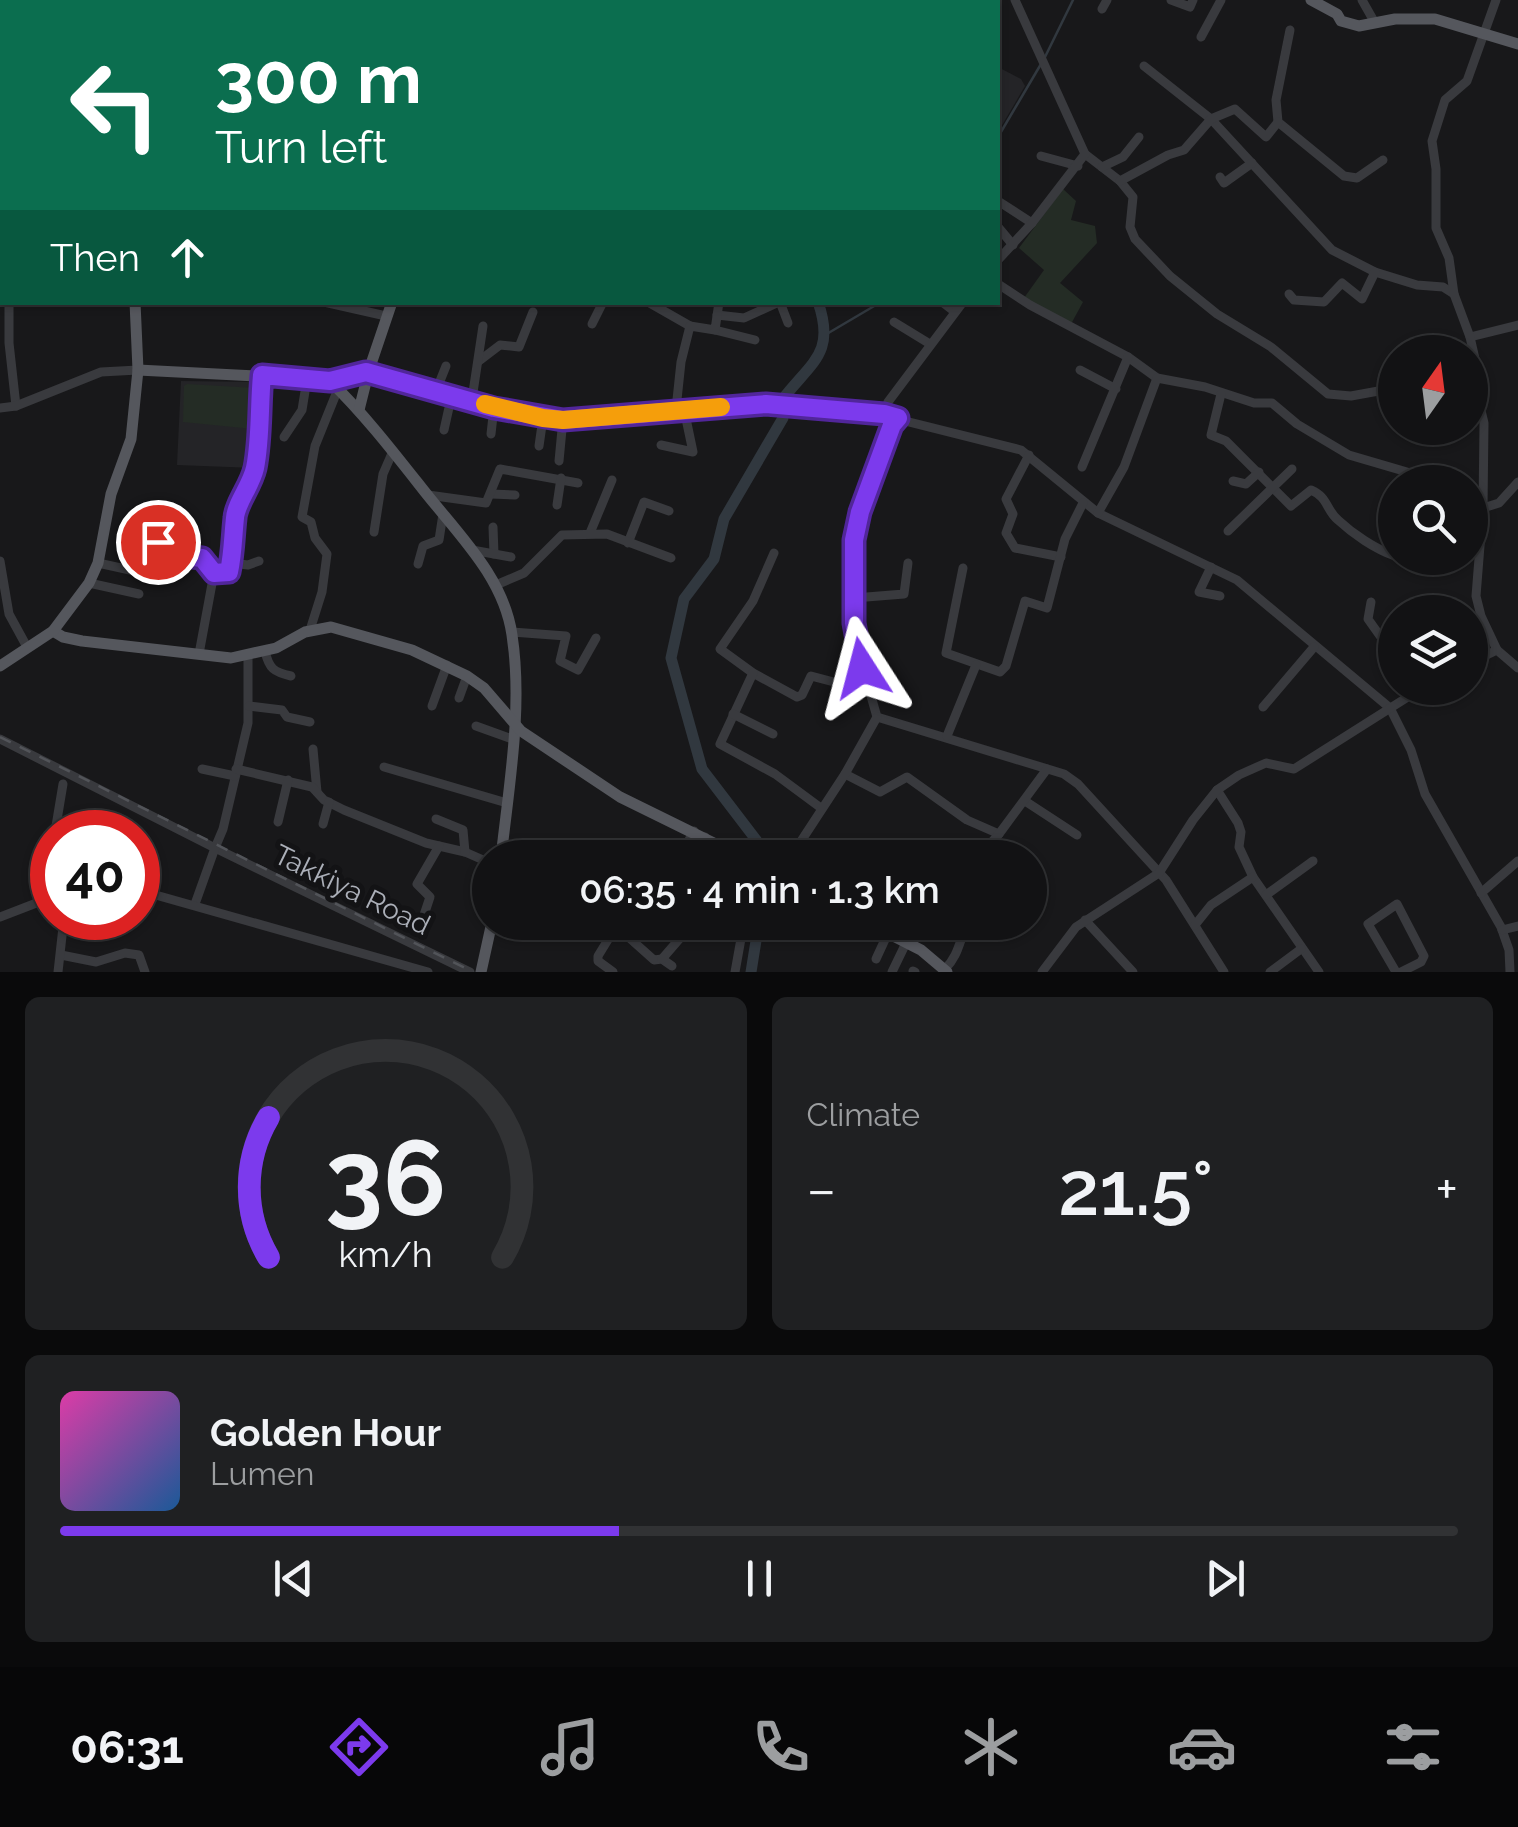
<!DOCTYPE html>
<meta charset="utf-8">
<style>
body{margin:0;font-family:Raleway,sans-serif;background:#1f2022;color:#f1f3f6;height:100vh;display:flex;flex-direction:column;font-size:38px;white-space:nowrap}
*{box-sizing:border-box;margin:0}
p{font-size:32px;color:#9c9ea0}
.icon{flex:none;width:55px;height:55px;fill:none;stroke:currentColor;stroke-width:2;stroke-linecap:round;stroke-linejoin:round}
.map{position:relative;height:972px;overflow:hidden}
.sheet{display:flex;flex-direction:column;gap:25px;padding:25px;background:#0a0a0b;flex:1}
.sheet>*{flex:none}
.top-card{position:absolute;left:0px;top:0px;width:1000px;height:305px;box-shadow:0 2px 8px #0004,0 0 0 2px #313234;background:#0b6e4f;color:#fff;overflow:hidden}
.needle{width:65px;rotate:14deg}
.fabs{position:absolute;left:1378px;top:335px;display:grid;gap:20px}
.fabs a{display:grid;place-items:center;width:110px;height:110px;border-radius:50%;background:#121214;box-shadow:0 2px 8px #0004,0 0 0 2px #313234;font-size:50px}
.speed{position:absolute;left:30px;top:810px;display:flex;gap:20px;font-size:50px;font-weight:700;text-align:center}
.speed>*{display:grid;place-content:center;width:130px;height:130px;border-radius:50%;background:#121214;box-shadow:0 2px 8px #0004,0 0 0 2px #313234;line-height:1}
.speed .limit{border:15px solid #d22;background:#fff;color:#111}
.pin{position:absolute;display:grid;place-items:center;width:85px;height:85px;color:#fff;margin:-42px;border:5px solid #fff;border-radius:50%;box-shadow:0 2px 10px #0007}
.me{position:absolute;width:110px;margin:-55px;rotate:351deg;stroke-linejoin:round;filter:drop-shadow(0 0 8px #0008)}
.turn{display:flex;align-items:center;gap:35px;height:210px;padding:0 50px;font-size:45px}
.turn .icon{width:130px;height:130px;stroke-width:2.5}
.turn b{display:block;font-size:70px;line-height:85px}
.then{display:flex;align-items:center;height:95px;padding:0 50px;background:#0003;gap:20px;font-size:38px}
.big{font-size:75px;font-weight:600;line-height:1.1}
.sheet .widget{flex:1;display:flex;flex-direction:column;justify-content:center;gap:15px;min-width:0;padding:0 35px;border-radius:15px;background:#1f2022}
.sheet .dial{align-items:center;gap:0}
.dial svg{height:260px;overflow:visible;fill:none;stroke:#313234;stroke-width:7;stroke-linecap:round;text-anchor:middle}
.dial text{fill:#f1f3f6;stroke:none}
.song{display:flex;align-items:center;gap:30px}
.cover{width:120px;height:120px;border-radius:15px;background:linear-gradient(135deg,hsl(320 70% 55%),hsl(210 70% 35%))}
.played{height:10px;border-radius:5px;background:linear-gradient(90deg,#7c3aed 40%,#313234 40%)}
.keys{display:flex;justify-content:space-around;direction:ltr}
.heat{display:flex;justify-content:space-between;align-items:center;font-size:55px;direction:ltr}
.sheet .tiles{flex:1;display:grid;gap:25px;grid-template-columns:1fr 1fr}
.widget:last-child{grid-column:span 2}
.trip{position:absolute;left:472px;top:840px;width:575px;height:100px;border-radius:50px;background:#121214;box-shadow:0 2px 8px #0004,0 0 0 2px #313234;font-weight:600;line-height:100px;text-align:center}
.dock{display:flex;height:160px;justify-content:space-around;align-items:center;background:#070708;color:#9c9ea0}
.dock .icon{width:70px;height:70px}
.dock .on{color:#7c3aed}
.dock b{font-size:45px;color:#f1f3f6}
.map>svg:first-child{display:block}
.built{fill:#242427}
.green{fill:#242c25}
.lines{fill:none;stroke-linecap:round;stroke-linejoin:round}
.stream{stroke:#31383f;stroke-width:2.5}
.river{stroke:#31383f;stroke-width:11}
.minor{stroke:#393a3e;stroke-width:9}
.major{stroke:#55575d;stroke-width:11}
.rail{stroke:#525459;stroke-width:2.5;stroke-dasharray:12 10;stroke-linecap:butt}
.route-casing{stroke:#51269a;stroke-width:25}
.route{stroke:#7c3aed;stroke-width:18}
.slow{stroke:#f59e0b;stroke-width:18}
.labels{text-anchor:middle;dominant-baseline:central;stroke-width:10;stroke-linejoin:round;paint-order:stroke}
.street-label{font-size:28px;fill:#abafb8;stroke:#131315}
</style>
<div class="map">
<svg width="1518" height="972" viewBox="0 0 1518 972">
<rect width="100%" height="100%" fill="#18181a"/>
<!-- built -->
<g class="built">
<path d="M998 67 1021 79 1025 86 998 132Z"/>
<path d="M181 381 260 382 255 468 177 465Z"/>
</g>
<!-- green -->
<g class="green">
<path d="M1063 189 1076 201 1071 220 1095 226 1097 243 1060 283 1083 302 1071 324 1024 298 1044 270 1019 248Z"/>
<path d="M187 384 258 388 253 429 183 422 184 386Z"/>
</g>
<g class="lines">
<!-- stream -->
<g class="stream">
<path d="M587 0 590 2"/>
<path d="M1045 57 1073 0"/>
<path d="M998 137 1041 64"/>
<path d="M825 335 881 302"/>
</g>
<!-- river -->
<g class="river">
<path d="M759 858 757 841 702 769 671 658 684 599 714 559 724 519 783 418 782 400C811 362 836 354 818 302"/>
<path d="M751 972 759 922"/>
</g>
<!-- minor -->
<g class="minor">
<path d="M601 0 603 2"/>
<path d="M923 0 924 2"/>
<path d="M1171 0 1190 7 1193 0"/>
<path d="M1362 0 1375 23"/>
<path d="M56 2 65 0"/>
<path d="M263 2 264 0"/>
<path d="M299 2H307"/>
<path d="M392 2V0"/>
<path d="M1102 9 1107 0"/>
<path d="M1290 30 1276 100 1278 122 1344 176 1357 178 1383 160"/>
<path d="M1201 37 1221 0"/>
<path d="M0 66H2"/>
<path d="M1144 66 1211 119 1332 250 1375 272 1417 285 1443 287 1454 294"/>
<path d="M0 154 2 147"/>
<path d="M1085 154 1120 181 1133 197 1130 227 1135 239 1170 276 1217 314 1271 347 1328 394 1351 396 1395 388"/>
<path d="M1041 156 1078 166"/>
<path d="M1102 167 1123 157 1139 137"/>
<path d="M1220 177 1224 183 1252 163"/>
<path d="M1120 181 1168 155 1184 150 1211 119 1235 109 1266 137 1278 122"/>
<path d="M998 201 1032 223"/>
<path d="M998 227 1013 245"/>
<path d="M998 260 1032 223 1085 154 1015 0"/>
<path d="M998 284 1030 305 1128 357 1157 378 1205 387 1254 403H1272L1297 424 1349 455 1407 472 1411 482"/>
<path d="M1289 294 1294 300 1324 302 1342 283 1362 299 1375 272"/>
<path d="M9 302V343L16 406"/>
<path d="M324 302 386 316"/>
<path d="M648 302 690 326"/>
<path d="M780 302 788 323"/>
<path d="M942 302 955 312"/>
<path d="M717 315 744 318 779 302"/>
<path d="M894 322 930 344"/>
<path d="M592 324 603 302"/>
<path d="M715 330 755 340"/>
<path d="M1470 337 1518 325"/>
<path d="M479 361 500 345 519 347 533 312"/>
<path d="M1080 370 1116 389"/>
<path d="M366 372 543 418 766 404 861 410 1021 450 1098 513 1237 580 1390 708 1411 750 1425 794 1501 927 1509 950 1510 972"/>
<path d="M436 391 446 366"/>
<path d="M1221 394 1211 435 1226 441 1291 506 1311 490C1328 497 1326 510 1338 520 1353 534 1375 549 1395 556"/>
<path d="M472 399 483 326"/>
<path d="M0 408 16 406 101 372 138 370"/>
<path d="M676 409 681 362 690 326 715 330 719 302"/>
<path d="M884 414 888 402 963 302"/>
<path d="M898 418 892 425 860 513 854 540 857 647 877 717 1064 774 1078 784 1166 880 1224 972"/>
<path d="M444 430 452 394"/>
<path d="M491 434 494 407"/>
<path d="M284 437 302 410 307 379"/>
<path d="M661 445 693 452 684 409"/>
<path d="M539 446 543 418"/>
<path d="M1029 455 1006 499 1013 514 1006 533 1015 548 1061 557"/>
<path d="M559 461 563 419"/>
<path d="M1082 467 1128 357"/>
<path d="M1233 481 1246 484 1259 472"/>
<path d="M491 494 515 495"/>
<path d="M428 495 486 503 500 469 578 483"/>
<path d="M557 505 561 478"/>
<path d="M1483 508 1499 503 1518 482"/>
<path d="M1098 513 1124 467 1157 378"/>
<path d="M493 527 494 554"/>
<path d="M1228 531 1292 469"/>
<path d="M374 532 383 474 393 451"/>
<path d="M590 533 612 480"/>
<path d="M158 543 172 547 177 553 202 558 214 573 199 654"/>
<path d="M628 543 644 502 669 511"/>
<path d="M472 550 511 557"/>
<path d="M774 553 753 601 720 649 753 673 797 697 802 695 811 676 868 691"/>
<path d="M1401 558 1426 566"/>
<path d="M0 561 9 614 27 647"/>
<path d="M98 563 171 579"/>
<path d="M231 563 248 565 259 561"/>
<path d="M418 564 423 546 439 540 443 514"/>
<path d="M1211 567 1199 592 1220 596"/>
<path d="M963 568 946 653 1000 672 1006 666 1025 601 1047 608 1065 539 1083 503"/>
<path d="M214 573 229 571 238 504 246 496 255 466 262 375"/>
<path d="M89 583 139 594"/>
<path d="M496 585 524 573 562 535 607 534 671 558"/>
<path d="M854 598 904 594 908 563"/>
<path d="M1371 602 1368 619 1395 657"/>
<path d="M310 630 322 592 327 554 315 538 311 522 302 517 315 446 338 389"/>
<path d="M512 632 566 636 560 661 578 670 596 638"/>
<path d="M1497 650 1518 668"/>
<path d="M265 651C269 669 274 672 291 676"/>
<path d="M248 655V723L223 829 215 848 470 972"/>
<path d="M1470 663 1497 650 1481 616 1476 596 1483 508 1484 423 1478 398V372L1470 337 1454 294 1449 258 1436 228V169L1432 141 1445 100 1467 81 1496 0"/>
<path d="M753 673 720 744 775 774 821 808"/>
<path d="M459 698 467 676"/>
<path d="M249 706 282 710 287 717 310 722"/>
<path d="M432 706 447 665"/>
<path d="M1263 707 1314 647"/>
<path d="M733 714 773 734"/>
<path d="M476 726 512 739"/>
<path d="M947 736 976 665"/>
<path d="M0 739 215 848 195 904"/>
<path d="M313 749 317 792"/>
<path d="M384 767 507 803"/>
<path d="M202 769 235 776"/>
<path d="M236 769 312 787 324 800 344 810 426 843 465 852 490 863"/>
<path d="M845 774 880 792 907 777 967 820 999 834"/>
<path d="M1217 790 1238 823 1241 832 1239 847 1253 877 1319 972"/>
<path d="M1025 801 1077 835"/>
<path d="M436 819 463 830 465 852"/>
<path d="M278 822 288 780"/>
<path d="M323 824 329 802"/>
<path d="M55 832 63 784"/>
<path d="M679 858 694 831"/>
<path d="M698 858 705 837"/>
<path d="M790 858 845 774 877 717"/>
<path d="M977 858 999 834 1047 769"/>
<path d="M138 890 428 972"/>
<path d="M1481 893 1518 861"/>
<path d="M1266 895 1313 861"/>
<path d="M45 898 52 850"/>
<path d="M0 917 52 897"/>
<path d="M423 918 430 897 417 884 439 846"/>
<path d="M1085 920 1133 972"/>
<path d="M596 922 611 934"/>
<path d="M492 925 525 934 533 922"/>
<path d="M1195 925 1211 905 1253 877"/>
<path d="M616 926 654 960 662 959 672 966"/>
<path d="M1502 930 1518 926"/>
<path d="M61 955 96 962 125 953 139 955 145 972"/>
<path d="M662 959 694 922"/>
<path d="M876 959 888 933"/>
<path d="M945 969C959 955 959 941 968 922"/>
<path d="M913 971 915 972"/>
<path d="M58 972 64 918"/>
<path d="M613 972 598 961V956L617 925"/>
<path d="M735 972 744 922"/>
<path d="M892 972 906 943"/>
<path d="M1042 972 1076 927 1159 873 1193 820 1217 790 1239 775 1266 763 1294 769 1422 688"/>
<path d="M1270 972 1301 949"/>
<path d="M1396 972 1368 924 1397 904 1424 956 1421 962 1401 972"/>
</g>
<!-- major -->
<g class="major">
<path d="M42 0 43 2"/>
<path d="M1311 0 1337 14 1341 21 1359 26 1395 19H1435L1518 44"/>
<path d="M777 2 778 0"/>
<path d="M138 370 337 380 366 372 370 367 392 302"/>
<path d="M330 381C365 415 395 454 425 492 459 535 504 578 512 635 523 707 509 785 501 858"/>
<path d="M359 410 367 378 366 372"/>
<path d="M53 631 63 637 82 641 231 658 276 648 305 632 331 627 412 650 467 676 484 688 521 731 620 797 744 858"/>
<path d="M0 666 53 631 89 583 98 563 111 494 131 439 138 370 135 302"/>
<path d="M866 922 921 950 947 972"/>
<path d="M481 972 492 922"/>
</g>
<!-- rail -->
<path class="rail" d="M0 737 473 972"/>
</g>
<g class="lines">
<!-- route casing -->
<g class="route-casing">
<path id="route" d="M158 542 184 556 202 558 214 573 229 572C233 553 233 536 235 518 236 503 251 486 255 468 261 438 259 406 262 375L330 381 366 372 494 408 563 420 766 404 884 414 898 418 892 425 860 512 854 540V623L862 668"/>
</g>
<!-- route -->
<use href="#route" class="route"/>
<!-- slow -->
<path class="slow" d="M485 404 543 418 563 420 721 407"/>
</g>
<g class="labels">
<!-- street labels -->
<g class="street-label">
<text transform="translate(352 890) rotate(26)">Takkiya Road</text>
</g>
</g>
</svg>
<div class="fabs">
<a><svg class="needle" viewBox="-14 -14 28 28"><path d="M0-13l5 13h-10z" fill="#e53935"/><path d="M0 13l5-13h-10z" fill="#9c9ea0"/></svg></a>
<a><svg class="icon" aria-label="search" viewBox="0 0 24 24"><circle cx="10" cy="10" r="6"/><path d="M15 15l6 6"/></svg></a>
<a><svg class="icon" aria-label="layers" viewBox="0 0 24 24"><path d="M12 4l9 5-9 5-9-5zM3 14l9 5 9-5"/></svg></a>
</div>
<div class="speed"><div class="limit">40</div></div>
<div class="pin" style="left:158px;top:542px;background:#d93025"><svg class="icon" aria-label="arrive" viewBox="0 0 24 24"><path d="M6 21V4h12l-3 4 3 4H6"/></svg></div>
<svg class="me" style="left:862px;top:668px" viewBox="-20 -20 40 40"><path d="M0-17L14 15 0 8-14 15z" fill="#7c3aed" stroke="#fff" stroke-width="4"/></svg>
<div class="trip">06:35 · 4 min · 1.3 km</div>
<div class="top-card">
<div class="turn"><svg class="icon" aria-label="left" viewBox="0 0 24 24"><path d="M17 20v-9H6M10 6l-5 5 5 5"/></svg><div><b>300 m</b>Turn left</div></div>
<div class="then">Then<svg class="icon" aria-label="ahead" viewBox="0 0 24 24"><path d="M12 20V5M6 11l6-6 6 6"/></svg></div>
</div>
</div>
<section class="sheet">
<div class="tiles">
<div class="widget dial"><svg viewBox="0 0 100 80">
<path d="M14 69A42 42 0 1 1 86 69"/>
<path d="M14 69A42 42 0 0 1 14 26" stroke="#7c3aed"/>
<text x="50" y="56" font-size="32" font-weight="700">36</text>
<text x="50" y="72" font-size="11">km/h</text>
</svg></div>
<div class="widget"><p>Climate</p>
<div class="heat"><a>−</a><b class="big">21.5°</b><a>+</a></div>
</div>
<div class="widget">
<div class="song"><i class="cover"></i><div><b>Golden Hour</b><p>Lumen</p></div></div>
<div class="played"></div>
<div class="keys"><svg class="icon" aria-label="previous" viewBox="0 0 24 24"><path d="M18 5L8 12l10 7zM5 5v14"/></svg><svg class="icon" aria-label="pause" viewBox="0 0 24 24"><path d="M8 5v14M16 5v14"/></svg><svg class="icon" aria-label="next" viewBox="0 0 24 24"><path d="M6 5l10 7-10 7zM19 5v14"/></svg></div>
</div>
</div>
</section>
<nav class="dock">
<b>06:31</b>
<svg class="icon on" aria-label="directions" viewBox="0 0 24 24"><path d="M12 3l9 9-9 9-9-9zM9 14v-3h6M13 9l2 2-2 2"/></svg>
<svg class="icon" aria-label="music" viewBox="0 0 24 24"><path d="M9 18V5l10-2v13"/><circle cx="6" cy="18" r="3"/><circle cx="16" cy="16" r="3"/></svg>
<svg class="icon" aria-label="phone" viewBox="0 0 24 24"><path d="M5 4h4l2 5-3 2q2 4 5 5l2-3 5 2v4C11 20 4 13 5 4z"/></svg>
<svg class="icon" aria-label="climate" viewBox="0 0 24 24"><path d="M12 3v18M4 7l16 10M4 17L20 7"/></svg>
<svg class="icon" aria-label="car" viewBox="0 0 24 24"><path d="M5 17H2v-5l4-1 3-4h7l3 4 3 1v5h-3M9 17h6M6 11h13"/><circle cx="7" cy="17" r="2"/><circle cx="17" cy="17" r="2"/></svg>
<svg class="icon" aria-label="filters" viewBox="0 0 24 24"><path d="M4 7h16M4 17h16"/><circle cx="9" cy="7" r="2"/><circle cx="15" cy="17" r="2"/></svg>
</nav>
